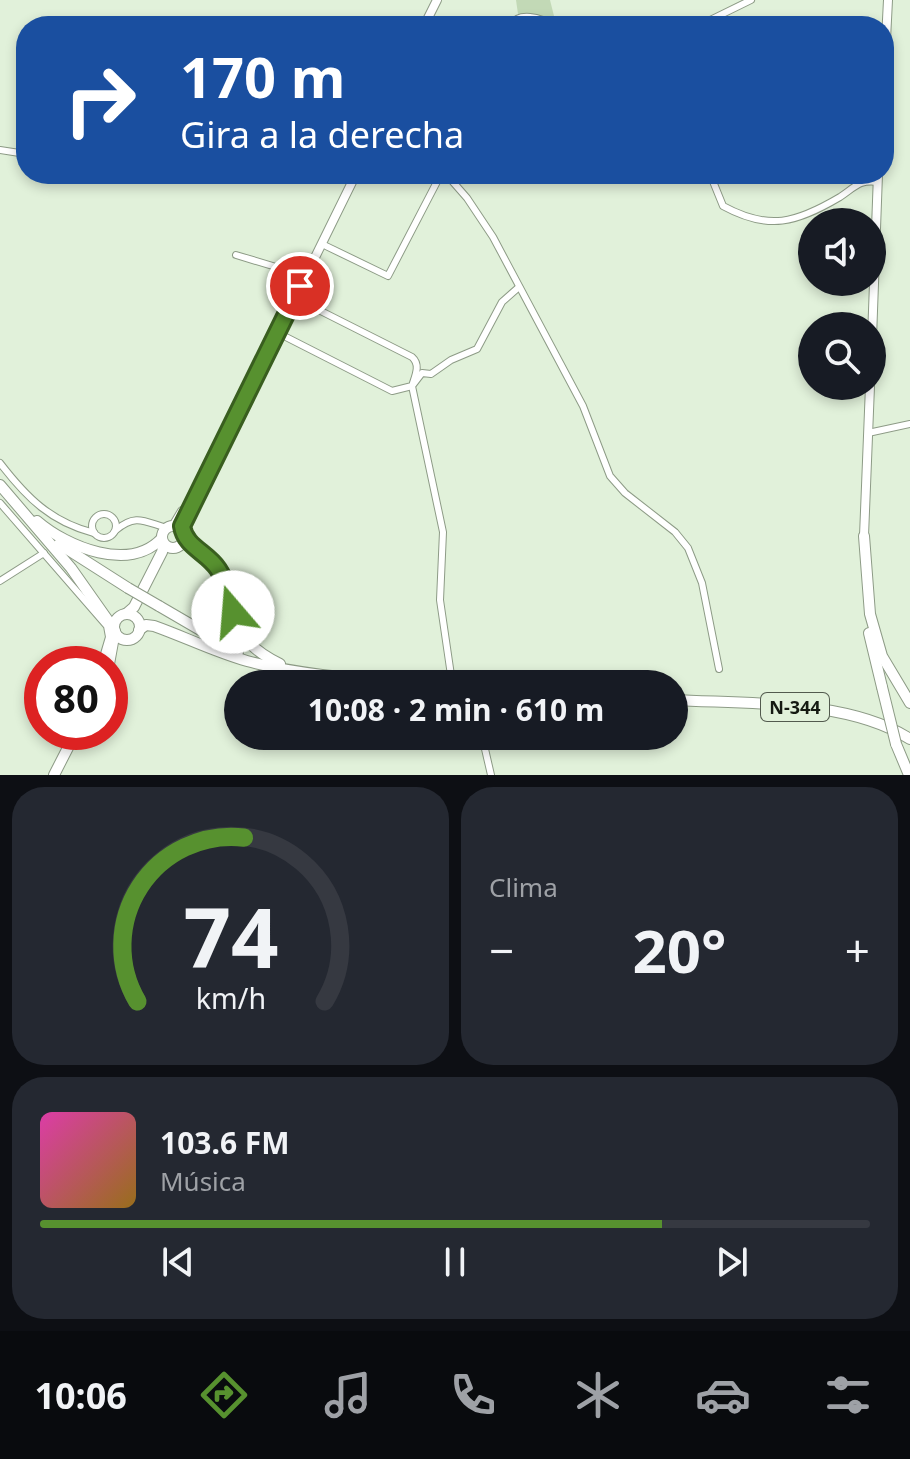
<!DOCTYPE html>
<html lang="es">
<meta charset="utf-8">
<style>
body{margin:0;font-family:"Noto Sans",sans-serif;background:#242831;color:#f1f3f6;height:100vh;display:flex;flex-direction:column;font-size:30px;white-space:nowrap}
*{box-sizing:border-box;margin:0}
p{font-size:26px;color:#9ea1a6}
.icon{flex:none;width:44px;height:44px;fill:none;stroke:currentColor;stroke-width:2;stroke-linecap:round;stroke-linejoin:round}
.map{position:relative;height:775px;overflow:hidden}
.details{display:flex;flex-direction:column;gap:12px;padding:12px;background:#0d0f14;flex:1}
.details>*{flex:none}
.hud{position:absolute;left:16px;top:16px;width:878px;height:168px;border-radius:32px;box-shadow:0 4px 12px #0003;background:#1a4fa0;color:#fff;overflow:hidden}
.buttons{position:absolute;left:798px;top:208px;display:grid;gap:16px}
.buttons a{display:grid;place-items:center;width:88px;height:88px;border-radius:50%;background:#171b24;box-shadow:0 4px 12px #0003;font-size:40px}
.speed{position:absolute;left:24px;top:646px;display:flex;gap:16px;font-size:40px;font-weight:700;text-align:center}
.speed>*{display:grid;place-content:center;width:104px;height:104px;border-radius:50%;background:#171b24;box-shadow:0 4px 12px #0003;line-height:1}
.speed .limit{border:12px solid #d22;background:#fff;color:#111}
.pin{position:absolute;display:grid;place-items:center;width:68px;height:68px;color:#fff;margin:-34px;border:4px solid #fff;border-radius:50%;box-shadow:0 2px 8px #0007}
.me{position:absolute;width:88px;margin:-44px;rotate:342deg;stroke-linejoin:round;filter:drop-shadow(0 0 6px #0008)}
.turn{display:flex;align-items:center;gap:28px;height:168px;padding:0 32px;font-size:36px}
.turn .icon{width:104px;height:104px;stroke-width:2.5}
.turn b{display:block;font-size:56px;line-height:68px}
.big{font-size:60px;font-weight:700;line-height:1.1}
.details .widget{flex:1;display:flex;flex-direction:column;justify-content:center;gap:12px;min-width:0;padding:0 28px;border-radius:32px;background:#242831}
.details .dial{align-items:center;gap:0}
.dial svg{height:208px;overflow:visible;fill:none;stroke:#363941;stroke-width:7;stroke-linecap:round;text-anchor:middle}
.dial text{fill:#f1f3f6;stroke:none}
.song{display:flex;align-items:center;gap:24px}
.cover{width:96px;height:96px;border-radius:12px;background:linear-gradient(135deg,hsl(320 70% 55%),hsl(40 70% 35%))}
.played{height:8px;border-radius:4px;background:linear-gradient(90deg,#57912f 75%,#363941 75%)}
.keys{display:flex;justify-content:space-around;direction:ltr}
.heat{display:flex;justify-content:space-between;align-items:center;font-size:44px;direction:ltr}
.details .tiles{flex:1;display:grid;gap:12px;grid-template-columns:1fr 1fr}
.widget:last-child{grid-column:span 2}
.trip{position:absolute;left:224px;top:670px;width:464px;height:80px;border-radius:40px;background:#171b24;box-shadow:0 4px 12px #0003;font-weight:700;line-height:80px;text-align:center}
.tabs{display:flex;height:128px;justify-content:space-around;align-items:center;background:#090b0e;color:#9ea1a6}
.tabs .icon{width:56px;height:56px}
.tabs .selected{color:#57912f}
.tabs b{font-size:36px;color:#f1f3f6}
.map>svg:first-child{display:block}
.green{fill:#c2d9b6}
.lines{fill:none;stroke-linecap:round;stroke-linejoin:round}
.minor-casing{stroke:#8d9b86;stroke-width:8}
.major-casing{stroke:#8d9b86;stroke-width:10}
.highway-casing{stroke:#8d9b86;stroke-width:12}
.minor{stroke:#fff;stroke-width:6}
.major{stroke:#fff;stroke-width:8}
.highway{stroke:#fff;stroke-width:10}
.highway-bridge-casing{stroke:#8d9b86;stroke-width:12;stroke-linecap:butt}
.highway-bridge{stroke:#fff;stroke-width:10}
.route-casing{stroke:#395e1f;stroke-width:20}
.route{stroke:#57912f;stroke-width:14}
.labels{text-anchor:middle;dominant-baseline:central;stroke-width:8;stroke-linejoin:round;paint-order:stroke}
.shield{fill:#e1f1da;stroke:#525a4e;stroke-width:2}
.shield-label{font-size:18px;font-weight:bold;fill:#151a12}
</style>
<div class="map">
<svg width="910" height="775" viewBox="0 0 910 775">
<rect width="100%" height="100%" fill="#e1f1da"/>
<!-- green -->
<path class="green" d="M516 0H550L555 20 518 14Z"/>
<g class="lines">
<!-- minor casing -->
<g class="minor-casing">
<g id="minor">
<path d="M510 26C518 11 541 17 553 26"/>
<path d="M698 26 751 0"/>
<path d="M0 150 26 154"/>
<path d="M446 174 467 198 493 237 583 406 610 476 625 493 675 532 688 548 702 583 719 669"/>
<path d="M710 174 723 206C769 231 796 223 840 197 855 187 860 179 878 182"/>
<path d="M326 246 388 276 441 174"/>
<path d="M236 255 296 273"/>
<path d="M282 335 392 391 412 386C415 376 421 365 412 357L299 300"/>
<path d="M868 433 910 424"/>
<path d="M0 463C27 498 51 522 94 533"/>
<path d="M0 503 107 626 109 637 101 664"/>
<circle cx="104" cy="526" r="12"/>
<path d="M116 530C136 513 145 522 167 528"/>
<path d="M0 581 44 553"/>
<path d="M452 682 440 600 443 532 412 386 422 373 431 374 451 360 477 349 502 302 519 287"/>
<path d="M482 736 491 775"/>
</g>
</g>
<!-- major casing -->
<g class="major-casing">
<g id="major">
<path d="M424 26 437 0"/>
<path d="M884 79 888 0"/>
<path d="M872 338 878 174"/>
<path d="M173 526 182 511"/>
<path d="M181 530 356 174"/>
<path d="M864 536 870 386"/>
</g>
</g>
<!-- highway casing -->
<g class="highway-casing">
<g id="highway">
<path d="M0 485 71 568 114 629"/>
<path d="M37 521C67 547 130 573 162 538"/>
<circle cx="173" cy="537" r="11"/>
<path d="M864 536 870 614 882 656 910 703"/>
<path d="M184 537C195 550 212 557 220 572 243 614 226 638 280 664"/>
<path d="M59 544 128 588"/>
<path d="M159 606 238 652"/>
<path d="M126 614 134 607 162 552 164 544"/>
<circle cx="127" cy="627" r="13"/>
<path d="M139 630 146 625 154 626C185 637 215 652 247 661 307 677 369 679 431 684"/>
<path d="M869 633 882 687"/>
<path d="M109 664 115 631"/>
<path d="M674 700C747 704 848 699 910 739"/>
<path d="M896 744 909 775"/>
<path d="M54 775 76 732"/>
</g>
</g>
<!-- minor -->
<use href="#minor" class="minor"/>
<!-- major -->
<use href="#major" class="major"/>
<!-- highway -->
<use href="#highway" class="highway"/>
<!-- highway-bridge casing -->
<g class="highway-bridge-casing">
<g id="highway-bridge">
<path d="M128 588 159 606"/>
<path d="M882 687 896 744"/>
</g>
</g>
<!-- highway-bridge -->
<use href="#highway-bridge" class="highway-bridge"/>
</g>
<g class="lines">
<!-- route casing -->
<g class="route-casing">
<path id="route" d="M233 612C229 597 226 581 218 569 207 552 185 547 182 526L300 286"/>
</g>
<!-- route -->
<use href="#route" class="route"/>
</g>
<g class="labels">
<!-- shield labels -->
<rect class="shield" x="761" y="693" width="68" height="28" rx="6"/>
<g class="shield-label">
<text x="795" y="707">N-344</text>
</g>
</g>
</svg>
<div class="buttons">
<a><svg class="icon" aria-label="sound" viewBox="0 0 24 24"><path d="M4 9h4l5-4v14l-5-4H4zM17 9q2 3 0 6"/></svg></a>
<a><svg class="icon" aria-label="search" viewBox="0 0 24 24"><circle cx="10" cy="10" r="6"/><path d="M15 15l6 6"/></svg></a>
</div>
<div class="speed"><div class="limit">80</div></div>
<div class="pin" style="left:300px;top:286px;background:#d93025"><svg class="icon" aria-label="arrive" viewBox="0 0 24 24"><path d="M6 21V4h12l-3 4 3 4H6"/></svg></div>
<svg class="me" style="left:233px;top:612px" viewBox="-20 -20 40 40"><circle r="19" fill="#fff"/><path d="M0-13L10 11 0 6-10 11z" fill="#57912f"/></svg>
<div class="trip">10:08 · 2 min · 610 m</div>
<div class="hud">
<div class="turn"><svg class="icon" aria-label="right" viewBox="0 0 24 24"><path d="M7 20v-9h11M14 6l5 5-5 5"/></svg><div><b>170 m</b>Gira a la derecha</div></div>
</div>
</div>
<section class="details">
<div class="tiles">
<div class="widget dial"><svg viewBox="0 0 100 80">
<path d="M14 69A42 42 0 1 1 86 69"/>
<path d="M14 69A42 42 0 0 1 55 6" stroke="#57912f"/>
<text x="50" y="56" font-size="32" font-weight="700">74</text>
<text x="50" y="72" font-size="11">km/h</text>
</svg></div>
<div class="widget"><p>Clima</p>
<div class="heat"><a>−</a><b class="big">20°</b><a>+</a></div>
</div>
<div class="widget">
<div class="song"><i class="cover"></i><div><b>103.6 FM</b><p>Música</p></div></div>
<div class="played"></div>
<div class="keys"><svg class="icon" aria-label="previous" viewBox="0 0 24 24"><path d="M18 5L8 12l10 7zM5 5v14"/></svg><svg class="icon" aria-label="pause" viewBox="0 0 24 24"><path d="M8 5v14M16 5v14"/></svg><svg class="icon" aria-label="next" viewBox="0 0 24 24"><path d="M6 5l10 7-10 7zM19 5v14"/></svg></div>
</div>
</div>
</section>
<nav class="tabs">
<b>10:06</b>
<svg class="icon selected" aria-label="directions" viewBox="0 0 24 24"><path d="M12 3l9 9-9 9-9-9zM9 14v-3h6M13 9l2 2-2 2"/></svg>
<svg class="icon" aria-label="music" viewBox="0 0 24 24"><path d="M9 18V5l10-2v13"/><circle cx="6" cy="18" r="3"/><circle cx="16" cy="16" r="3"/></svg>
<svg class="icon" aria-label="phone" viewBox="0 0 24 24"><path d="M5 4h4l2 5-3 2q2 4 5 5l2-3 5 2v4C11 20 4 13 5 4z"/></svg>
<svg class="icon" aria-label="climate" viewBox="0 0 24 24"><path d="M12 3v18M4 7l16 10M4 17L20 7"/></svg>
<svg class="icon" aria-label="car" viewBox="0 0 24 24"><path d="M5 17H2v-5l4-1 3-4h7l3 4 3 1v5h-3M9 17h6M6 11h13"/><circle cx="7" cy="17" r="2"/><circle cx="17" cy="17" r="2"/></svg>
<svg class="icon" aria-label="filters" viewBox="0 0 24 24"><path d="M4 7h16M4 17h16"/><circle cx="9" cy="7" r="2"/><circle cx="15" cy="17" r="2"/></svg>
</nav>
